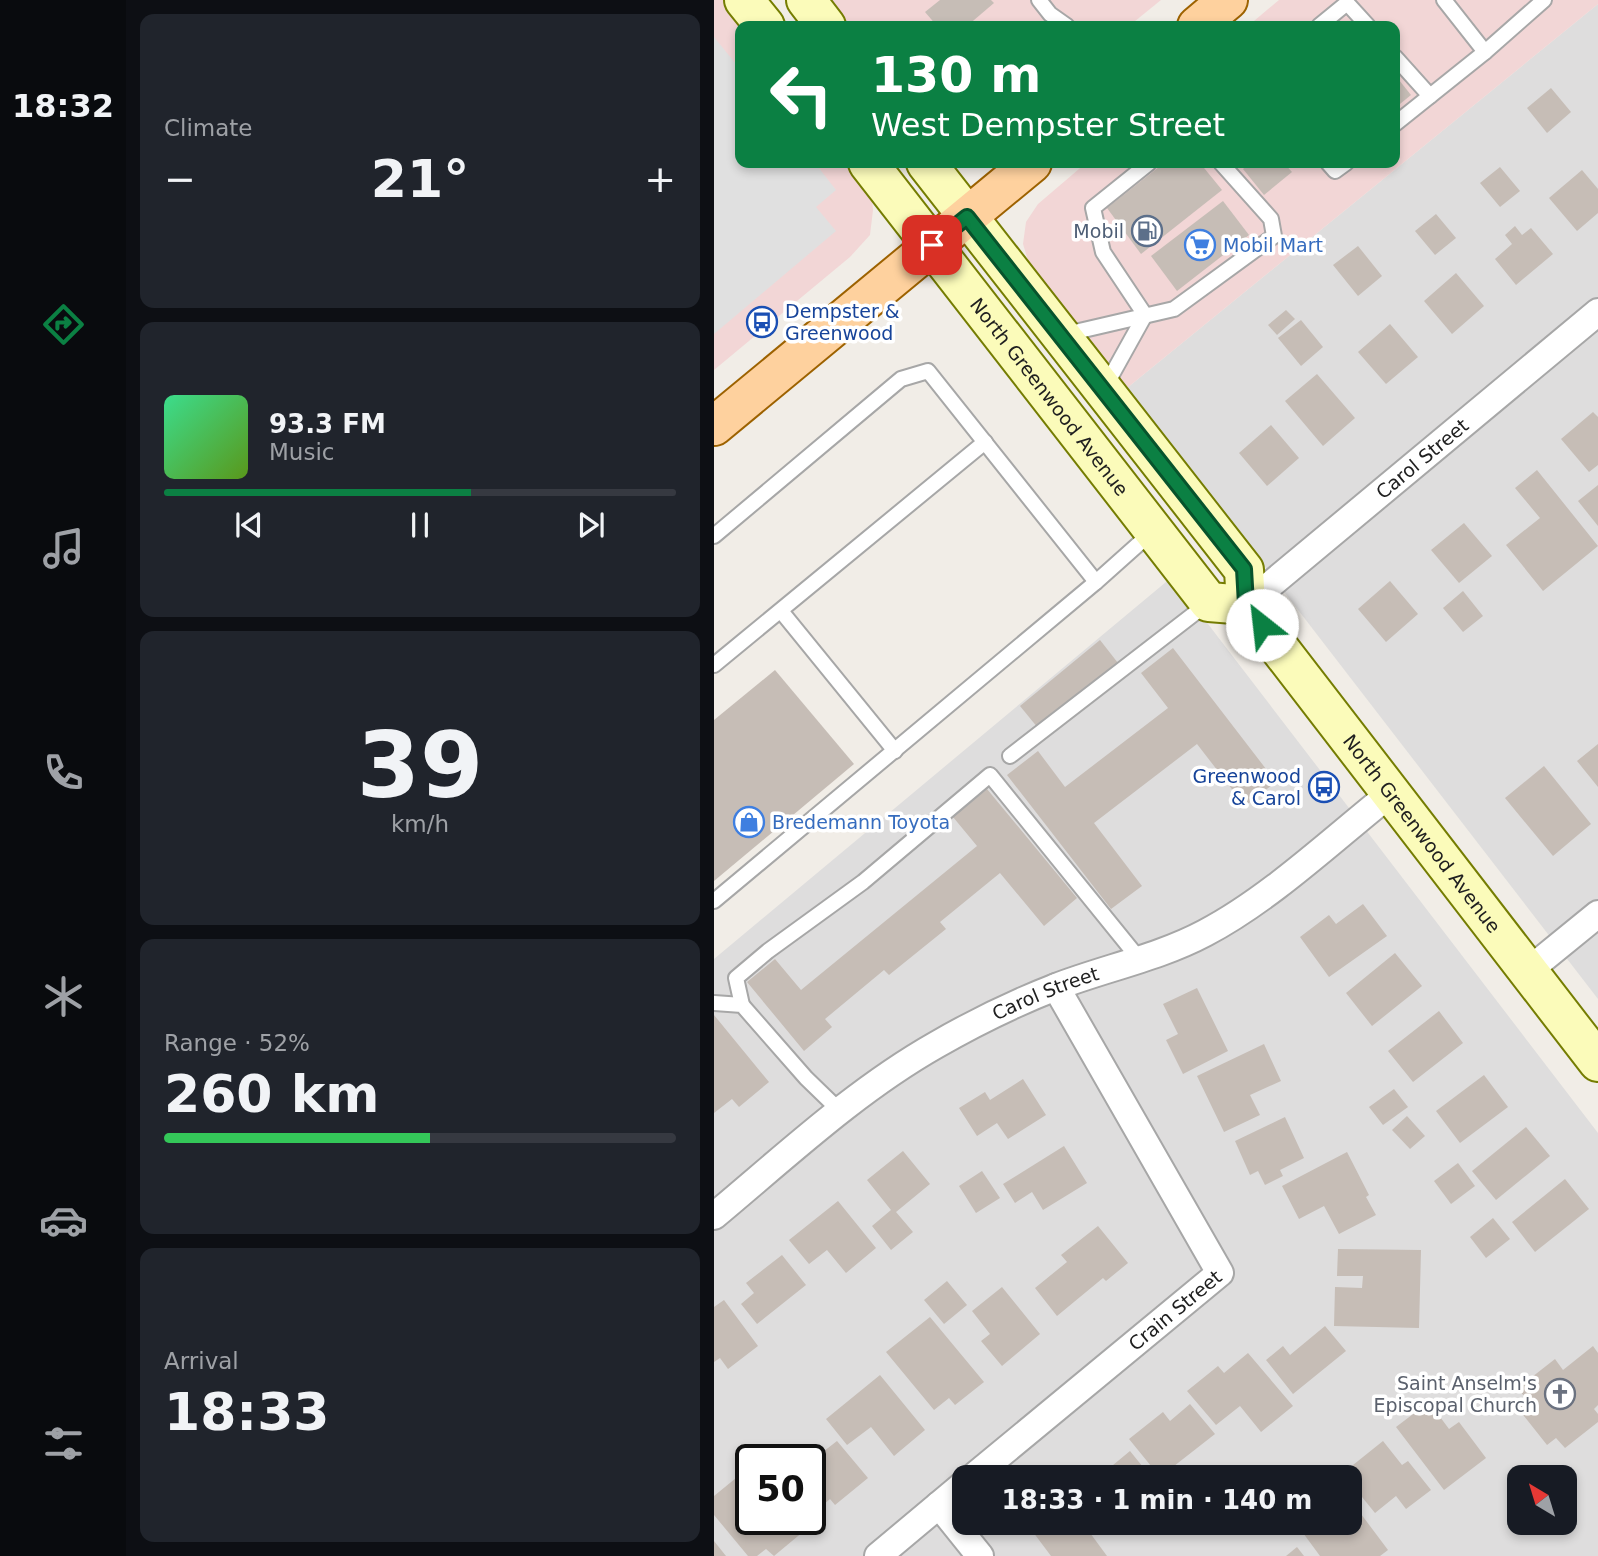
<!DOCTYPE html>
<meta charset="utf-8">
<style>
body{margin:0;font-family:"DejaVu Sans",sans-serif;background:#20242c;color:#f1f3f6;height:100vh;display:flex;flex-direction:column;font-size:26px;white-space:nowrap}
*{box-sizing:border-box;margin:0}
p{font-size:23px;color:#9ea1a6}
.icon{flex:none;width:38px;height:38px;fill:none;stroke:currentColor;stroke-width:2;stroke-linecap:round;stroke-linejoin:round}
.map{position:relative;flex:1;overflow:hidden}
.panel{display:flex;flex-direction:column;gap:14px;padding:14px;background:#0d0f14;width:588px}
.panel>*{flex:none}
.guide{position:absolute;left:21px;top:21px;width:665px;height:147px;border-radius:14px;box-shadow:0 4px 10px #0003;background:#0b8043;color:#fff;overflow:hidden}
.needle{width:46px;rotate:322deg}
.tools{position:absolute;left:793px;top:1465px;display:grid;gap:14px}
.tools a{display:grid;place-items:center;width:70px;height:70px;border-radius:14px;background:#171b24;box-shadow:0 4px 10px #0003;font-size:35px}
.speed{position:absolute;left:21px;top:1444px;display:flex;gap:14px;font-size:35px;font-weight:700;text-align:center}
.speed>*{display:grid;place-content:center;width:91px;height:91px;border-radius:50%;background:#171b24;box-shadow:0 4px 10px #0003;line-height:1}
.speed .limit{border:4px solid #111;border-radius:10px;background:#fff;color:#111}
.pin{position:absolute;display:grid;place-items:center;width:60px;height:60px;color:#fff;margin:-30px;border-radius:14px;box-shadow:0 4px 10px #0006}
.me{position:absolute;width:77px;margin:-38px;rotate:331deg;stroke-linejoin:round;filter:drop-shadow(0 0 5px #0008)}
.turn{display:flex;align-items:center;gap:24px;height:147px;padding:0 21px;font-size:32px}
.turn .icon{width:91px;height:91px;stroke-width:2.5}
.turn b{display:block;font-size:49px;line-height:60px}
.big{font-size:52px;font-weight:700;line-height:1.1}
.panel .tile{flex:1;display:flex;flex-direction:column;justify-content:center;gap:10px;min-width:0;padding:0 24px;border-radius:14px;background:#20242c}
.panel .dial{align-items:center;gap:0}
.dial b{font-size:91px;line-height:1}
.song{display:flex;align-items:center;gap:21px}
.cover{width:84px;height:84px;border-radius:10px;background:linear-gradient(135deg,hsl(150 70% 55%),hsl(90 70% 35%))}
.played{height:7px;border-radius:4px;background:linear-gradient(90deg,#0b8043 60%,#363941 60%)}
.keys{display:flex;justify-content:space-around;direction:ltr}
.heat{display:flex;justify-content:space-between;align-items:center;font-size:38px;direction:ltr}
.charge{height:10px;border-radius:5px;background:linear-gradient(90deg,#34c759 52%,#363941 0)}
.trip{position:absolute;left:238px;top:1465px;width:410px;height:70px;border-radius:14px;background:#171b24;box-shadow:0 4px 10px #0003;font-weight:700;line-height:70px;text-align:center}
main{display:flex;flex:1;min-height:0}
.dock{display:flex;flex-direction:column;width:126px;justify-content:space-around;align-items:center;background:#090b0e;color:#9ea1a6}
.dock .icon{width:49px;height:49px}
.dock .selected{color:#0b8043}
.dock b{font-size:32px;color:#f1f3f6}
.map>svg:first-child{display:block}
.residential{fill:#dedddd;fill-rule:evenodd}
.commercial{fill:#f2d6d6}
.parking{fill:#e0e0e0}
.building{fill:#c6bdb6}
.lines{fill:none;stroke-linecap:round;stroke-linejoin:round}
.service-casing{stroke:#a7a7a7;stroke-width:18}
.minor-casing{stroke:#a7a7a7;stroke-width:30}
.secondary-casing{stroke:#757d02;stroke-width:42}
.primary-casing{stroke:#9d6200;stroke-width:42}
.service{stroke:#fff;stroke-width:14}
.minor{stroke:#fff;stroke-width:26}
.secondary{stroke:#fbfbba;stroke-width:38}
.primary{stroke:#fed19e;stroke-width:38}
.route-casing{stroke:#07532c;stroke-width:18}
.route{stroke:#0b8043;stroke-width:12}
.labels{text-anchor:middle;dominant-baseline:central;stroke-width:7;stroke-linejoin:round;paint-order:stroke}
.service-label{font-size:19px;fill:#4e5e75;stroke:#fff;text-anchor:end}
.shop-label{font-size:19px;fill:#366cbe;stroke:#fff;text-anchor:start}
.transit-label{font-size:19px;fill:#164399;stroke:#fff;text-anchor:start}
.street-label{font-size:19px;fill:#202020;stroke:#fff}
.worship-label{font-size:19px;fill:#5b616d;stroke:#fff;text-anchor:end}
</style>
<main>
<nav class="dock">
<b>18:32</b>
<svg class="icon selected" aria-label="directions" viewBox="0 0 24 24"><path d="M12 3l9 9-9 9-9-9zM9 14v-3h6M13 9l2 2-2 2"/></svg>
<svg class="icon" aria-label="music" viewBox="0 0 24 24"><path d="M9 18V5l10-2v13"/><circle cx="6" cy="18" r="3"/><circle cx="16" cy="16" r="3"/></svg>
<svg class="icon" aria-label="phone" viewBox="0 0 24 24"><path d="M5 4h4l2 5-3 2q2 4 5 5l2-3 5 2v4C11 20 4 13 5 4z"/></svg>
<svg class="icon" aria-label="climate" viewBox="0 0 24 24"><path d="M12 3v18M4 7l16 10M4 17L20 7"/></svg>
<svg class="icon" aria-label="car" viewBox="0 0 24 24"><path d="M5 17H2v-5l4-1 3-4h7l3 4 3 1v5h-3M9 17h6M6 11h13"/><circle cx="7" cy="17" r="2"/><circle cx="17" cy="17" r="2"/></svg>
<svg class="icon" aria-label="filters" viewBox="0 0 24 24"><path d="M4 7h16M4 17h16"/><circle cx="9" cy="7" r="2"/><circle cx="15" cy="17" r="2"/></svg>
</nav>
<section class="panel">
<div class="tile"><p>Climate</p>
<div class="heat"><a>−</a><b class="big">21°</b><a>+</a></div>
</div>
<div class="tile">
<div class="song"><i class="cover"></i><div><b>93.3 FM</b><p>Music</p></div></div>
<div class="played"></div>
<div class="keys"><svg class="icon" aria-label="previous" viewBox="0 0 24 24"><path d="M18 5L8 12l10 7zM5 5v14"/></svg><svg class="icon" aria-label="pause" viewBox="0 0 24 24"><path d="M8 5v14M16 5v14"/></svg><svg class="icon" aria-label="next" viewBox="0 0 24 24"><path d="M6 5l10 7-10 7zM19 5v14"/></svg></div>
</div>
<div class="tile dial"><b>39</b><p>km/h</p></div>
<div class="tile"><p>Range · 52%</p><b class="big">260 km</b><div class="charge"></div></div>
<div class="tile"><p>Arrival</p><b class="big">18:33</b></div>
</section>
<div class="map">
<svg width="884" height="1556" viewBox="0 0 884 1556">
<rect width="100%" height="100%" fill="#f1ede7"/>
<!-- residential -->
<g class="residential">
<path d="M884 4V999L413 388Z"/>
<path d="M458 577 884 1133V1556H0V959ZM37 1460H96V1519H37ZM250 1477H635V1522H250ZM805 1477H850V1522H805Z"/>
</g>
<!-- commercial -->
<g class="commercial">
<path d="M0 0H14L34 26H26V163H138L157 187 159 210 156 235 136 257 0 370Z"/>
<path d="M110 0H447L415 26H130Z"/>
<path d="M565 0H884V4L413 388 316 267 309 244 312 222 324 204 372 163H681V26H534Z"/>
</g>
<!-- parking -->
<path class="parking" d="M0 37 26 69V163H101L122 190 102 207 122 231 0 334Z"/>
<!-- building -->
<g class="building">
<path d="M226 0H277L280 3 253 26H223L211 12Z"/>
<path d="M681 75 697 95 681 108Z"/>
<path d="M837 88 857 112 833 133 813 108Z"/>
<path d="M450 163H486L508 190 427 254 393 208Z"/>
<path d="M536 163H570L578 172 550 195 529 169Z"/>
<path d="M786 167 806 191 786 207 766 183Z"/>
<path d="M868 170 884 189V213L863 231 835 198Z"/>
<path d="M509 201 535 235 463 291 437 256Z"/>
<path d="M722 214 742 238 721 255 701 231Z"/>
<path d="M801 226 808 235 817 228 839 254 802 285 781 259 798 244 791 235Z"/>
<path d="M644 246 668 276 644 296 619 265Z"/>
<path d="M742 273 770 306 738 334 710 301Z"/>
<path d="M572 310 581 319 563 335 554 325Z"/>
<path d="M587 320 609 347 587 366 564 338Z"/>
<path d="M676 324 704 357 672 384 644 352Z"/>
<path d="M603 374 641 418 609 446 571 401Z"/>
<path d="M879 412 884 417V465L875 472 847 439Z"/>
<path d="M557 425 585 458 553 486 525 453Z"/>
<path d="M823 470 884 546 829 591 792 545 826 518 801 488Z"/>
<path d="M884 485V526L864 501Z"/>
<path d="M750 523 778 556 745 583 717 550Z"/>
<path d="M676 581 704 614 672 642 644 609Z"/>
<path d="M749 591 769 616 749 632 729 608Z"/>
<path d="M386 640 404 663 324 728 306 706Z"/>
<path d="M459 648 562 782 531 806 483 744 380 823 428 886 397 909 293 775 324 751 351 787 454 708 427 673Z"/>
<path d="M61 670 140 764 0 881V720Z"/>
<path d="M884 744V787L863 761Z"/>
<path d="M830 766 877 824 839 856 791 798Z"/>
<path d="M273 789 363 898 330 926 286 873 226 922 232 929 175 975 170 970 111 1019 118 1027 90 1051 33 982 61 959 87 990 263 846 239 817Z"/>
<path d="M649 904 673 936 615 977 586 937 615 915 622 924Z"/>
<path d="M681 953 708 986 658 1026 632 993Z"/>
<path d="M483 988 514 1051 469 1074 452 1040 464 1034 449 1004Z"/>
<path d="M725 1011 749 1043 699 1082 674 1051Z"/>
<path d="M0 1015 55 1082 25 1107 18 1099 0 1113Z"/>
<path d="M550 1044 567 1081 536 1095 546 1115 510 1132 483 1076Z"/>
<path d="M770 1075 794 1107 746 1143 722 1111Z"/>
<path d="M309 1079 332 1115 294 1139 283 1123 263 1136 245 1108 271 1092 276 1100Z"/>
<path d="M680 1089 694 1107 669 1125 655 1107Z"/>
<path d="M693 1116 711 1136 696 1149 678 1130Z"/>
<path d="M571 1117 590 1158 566 1170 569 1176 551 1185 544 1171 536 1175 521 1141Z"/>
<path d="M812 1127 836 1156 782 1200 758 1171Z"/>
<path d="M350 1146 373 1183 329 1210 318 1192 301 1203 289 1184Z"/>
<path d="M189 1151 216 1184 182 1212 199 1232 177 1250 158 1226 177 1210 153 1180Z"/>
<path d="M633 1152 655 1195 652 1197 662 1215 625 1234 610 1206 585 1219 568 1186Z"/>
<path d="M744 1163 761 1186 737 1204 720 1181Z"/>
<path d="M268 1171 286 1198 262 1213 245 1186Z"/>
<path d="M851 1179 875 1209 821 1252 798 1222Z"/>
<path d="M124 1201 162 1248 132 1273 113 1250 95 1264 75 1240Z"/>
<path d="M779 1218 796 1239 772 1258 756 1237Z"/>
<path d="M384 1226 414 1263 392 1281 389 1278 343 1316 321 1288 353 1262 347 1255Z"/>
<path d="M624 1249 707 1250 705 1328 620 1326 621 1287 648 1288 649 1276H623Z"/>
<path d="M68 1255 92 1285 43 1324 27 1304 40 1293 32 1283Z"/>
<path d="M233 1281 253 1305 230 1324 210 1300Z"/>
<path d="M288 1287 326 1334 288 1366 267 1341 276 1334 258 1311Z"/>
<path d="M10 1300 44 1346 14 1369 6 1358 0 1362V1307Z"/>
<path d="M216 1317 270 1382 241 1405 235 1398 220 1410 172 1352Z"/>
<path d="M611 1326 632 1351 579 1394 552 1360 569 1346 576 1355Z"/>
<path d="M879 1346 884 1353V1405L880 1409 884 1414V1422L851 1448 842 1438 833 1445 802 1406 812 1399 804 1388 841 1359 849 1370Z"/>
<path d="M534 1353 579 1406 547 1432 526 1406 502 1425 473 1391 504 1366 510 1373Z"/>
<path d="M166 1375 211 1430 180 1456 157 1427 133 1445 112 1419Z"/>
<path d="M715 1402 735 1429 745 1422 772 1458 730 1490 682 1427Z"/>
<path d="M476 1404 501 1434 446 1477 415 1439 449 1412 456 1421Z"/>
<path d="M123 1441 154 1478 121 1505 116 1499 96 1516V1462Z"/>
<path d="M669 1441 688 1465 694 1461 717 1490 692 1509 682 1496 661 1513 635 1481V1477L629 1473Z"/>
<path d="M416 1451 437 1477H371L382 1468 387 1475Z"/>
<path d="M22 1478 37 1497V1519H80L90 1531 60 1556 52 1549 43 1556H34L0 1515V1496Z"/>
<path d="M635 1498 674 1550 666 1556H606L581 1522H635Z"/>
<path d="M314 1522H368L393 1556H337L313 1524Z"/>
<path d="M0 1541 12 1556H0Z"/>
<path d="M583 1547 590 1556H572Z"/>
</g>
<g class="lines">
<!-- service casing -->
<g class="service-casing">
<g id="service">
<path d="M325 0 336 14 353 26"/>
<path d="M730 0 771 52 830 0"/>
<path d="M605 26 633 3 654 26"/>
<path d="M681 57 716 96"/>
<path d="M681 124 771 52"/>
<path d="M614 163 621 171 632 163"/>
<path d="M431 315 389 252 379 208 435 163"/>
<path d="M348 335 460 309 560 236 557 219 507 163"/>
<path d="M391 387 431 315"/>
<path d="M0 536 187 379 214 371 382 582"/>
<path d="M67 611 181 751"/>
<path d="M0 665 271 442"/>
<path d="M296 756 494 603"/>
<path d="M0 901 382 582 438 532"/>
<path d="M0 1003 28 1005 92 1078 126 1111"/>
<path d="M28 1005 22 978 54 951 149 882 276 775 426 960"/>
</g>
</g>
<!-- minor casing -->
<g class="minor-casing">
<g id="minor">
<path id="s1" d="M532 605 884 312"/>
<path d="M814 971 884 914"/>
<path id="s2" d="M0 1216C72 1156 141 1091 222 1045 260 1023 301 1003 342 987 391 968 444 958 491 933 556 899 619 839 677 793"/>
<path id="s3" d="M259 1477 506 1273 342 987"/>
<path d="M225 1505 266 1556"/>
<path d="M164 1556 250 1484"/>
</g>
</g>
<!-- secondary casing -->
<g class="secondary-casing">
<g id="secondary">
<path d="M30 0 51 26"/>
<path d="M92 0 112 26"/>
<path id="s4" d="M154 163 495 602 532 605"/>
<path id="s5" d="M212 163 530 570 532 605 884 1062"/>
</g>
</g>
<!-- primary casing -->
<g class="primary-casing">
<g id="primary">
<path d="M483 26 514 0"/>
<path d="M0 426 318 163"/>
</g>
</g>
<!-- service -->
<use href="#service" class="service"/>
<!-- minor -->
<use href="#minor" class="minor"/>
<!-- secondary -->
<use href="#secondary" class="secondary"/>
<!-- primary -->
<use href="#primary" class="primary"/>
</g>
<g class="lines">
<!-- route casing -->
<g class="route-casing">
<path id="route" d="M218 245 253 217 530 569 532 604 548 625"/>
</g>
<!-- route -->
<use href="#route" class="route"/>
</g>
<!-- icons -->
<defs>
<g id="fuel-ring" transform="scale(1.575)"><circle r="9.5" fill="#fff" stroke="#5c6f8a" stroke-width="1.5"/><path d="M-5.5-6h7V0h2V4h1.3V-2.5L3-4.5l.8-.8L6-3V5H2.5V1h-1V6h-7ZM-4.2-4.7v3.2H.2V-4.7Z" fill="#5c6f8a"/></g>
<g id="supermarket-ring" transform="scale(1.575)"><circle r="9.5" fill="#fff" stroke="#3f7fe0" stroke-width="1.5"/><path d="M-6-5.5h2.5l.6 2H6L4.5 2H-2.5L-4.4-4H-6ZM-1.5 3.2a1.3 1.3 0 1 0 .1 0ZM3 3.2a1.3 1.3 0 1 0 .1 0Z" fill="#3f7fe0"/></g>
<g id="bus-ring" transform="scale(1.575)"><circle r="9.5" fill="#fff" stroke="#1a4fb4" stroke-width="1.5"/><path d="M-5-6H5V4H4V6H2V4H-2V6H-4V4H-5ZM-3.5-4V0h7V-4ZM-3.5 1.2v1.5H-2V1.2ZM2 1.2v1.5H3.5V1.2Z" fill="#1a4fb4"/></g>
<g id="shop-ring" transform="scale(1.575)"><circle r="9.5" fill="#fff" stroke="#3f7fe0" stroke-width="1.5"/><path d="M-5-2.5h2.3a2.7 3.5 0 0 1 5.4 0H5L5.5 6h-11ZM-1.5-2.5h3a1.5 2.3 0 0 0-3 0Z" fill="#3f7fe0"/></g>
<g id="church-ring" transform="scale(1.575)"><circle r="9.5" fill="#fff" stroke="#6b7280" stroke-width="1.5"/><path d="M-1.2-6h2.4v3.5h3.3v2.4h-3.3V6h-2.4V-.1h-3.3v-2.4h3.3Z" fill="#6b7280"/></g>
</defs>
<g fill-rule="evenodd">
<use href="#fuel-ring" x="433" y="231"/>
<use href="#supermarket-ring" x="486" y="245"/>
<use href="#bus-ring" x="48" y="322"/>
<use href="#bus-ring" x="610" y="787"/>
<use href="#shop-ring" x="35" y="822"/>
<use href="#church-ring" x="846" y="1394"/>
</g>
<g class="labels">
<!-- service labels -->
<g class="service-label">
<text x="410" y="231">Mobil</text>
</g>
<!-- shop labels -->
<g class="shop-label">
<text x="509" y="245">Mobil Mart</text>
<text x="58" y="822">Bredemann Toyota</text>
</g>
<!-- transit labels -->
<g class="transit-label">
<text x="71" y="311">Dempster &amp;<tspan x="71" dy="22">Greenwood</tspan></text>
<text x="587" y="776" text-anchor="end">Greenwood<tspan x="587" dy="22">&amp; Carol</tspan></text>
</g>
<!-- street labels -->
<g class="street-label">
<text stroke="none"><textPath href="#s4" startOffset="296">North Greenwood Avenue</textPath></text>
<text stroke="none"><textPath href="#s1" startOffset="229">Carol Street</textPath></text>
<text stroke="none"><textPath href="#s5" startOffset="840">North Greenwood Avenue</textPath></text>
<text stroke="none"><textPath href="#s2" startOffset="402">Carol Street</textPath></text>
<text stroke="none"><textPath href="#s3" startOffset="262">Crain Street</textPath></text>
</g>
<!-- worship labels -->
<g class="worship-label">
<text x="823" y="1383">Saint Anselm's<tspan x="823" dy="22">Episcopal Church</tspan></text>
</g>
</g>
</svg>
<div class="tools">
<a><svg class="needle" viewBox="-14 -14 28 28"><path d="M0-13l5 13h-10z" fill="#e53935"/><path d="M0 13l5-13h-10z" fill="#9ea1a6"/></svg></a>
</div>
<div class="speed"><div class="limit">50</div></div>
<div class="pin" style="left:218px;top:245px;background:#d93025"><svg class="icon" aria-label="arrive" viewBox="0 0 24 24"><path d="M6 21V4h12l-3 4 3 4H6"/></svg></div>
<svg class="me" style="left:548px;top:625px" viewBox="-20 -20 40 40"><circle r="19" fill="#fff"/><path d="M0-13L10 11 0 6-10 11z" fill="#0b8043"/></svg>
<div class="trip">18:33 · 1 min · 140 m</div>
<div class="guide">
<div class="turn"><svg class="icon" aria-label="left" viewBox="0 0 24 24"><path d="M17 20v-9H6M10 6l-5 5 5 5"/></svg><div><b>130 m</b>West Dempster Street</div></div>
</div>
</div>
</main>
